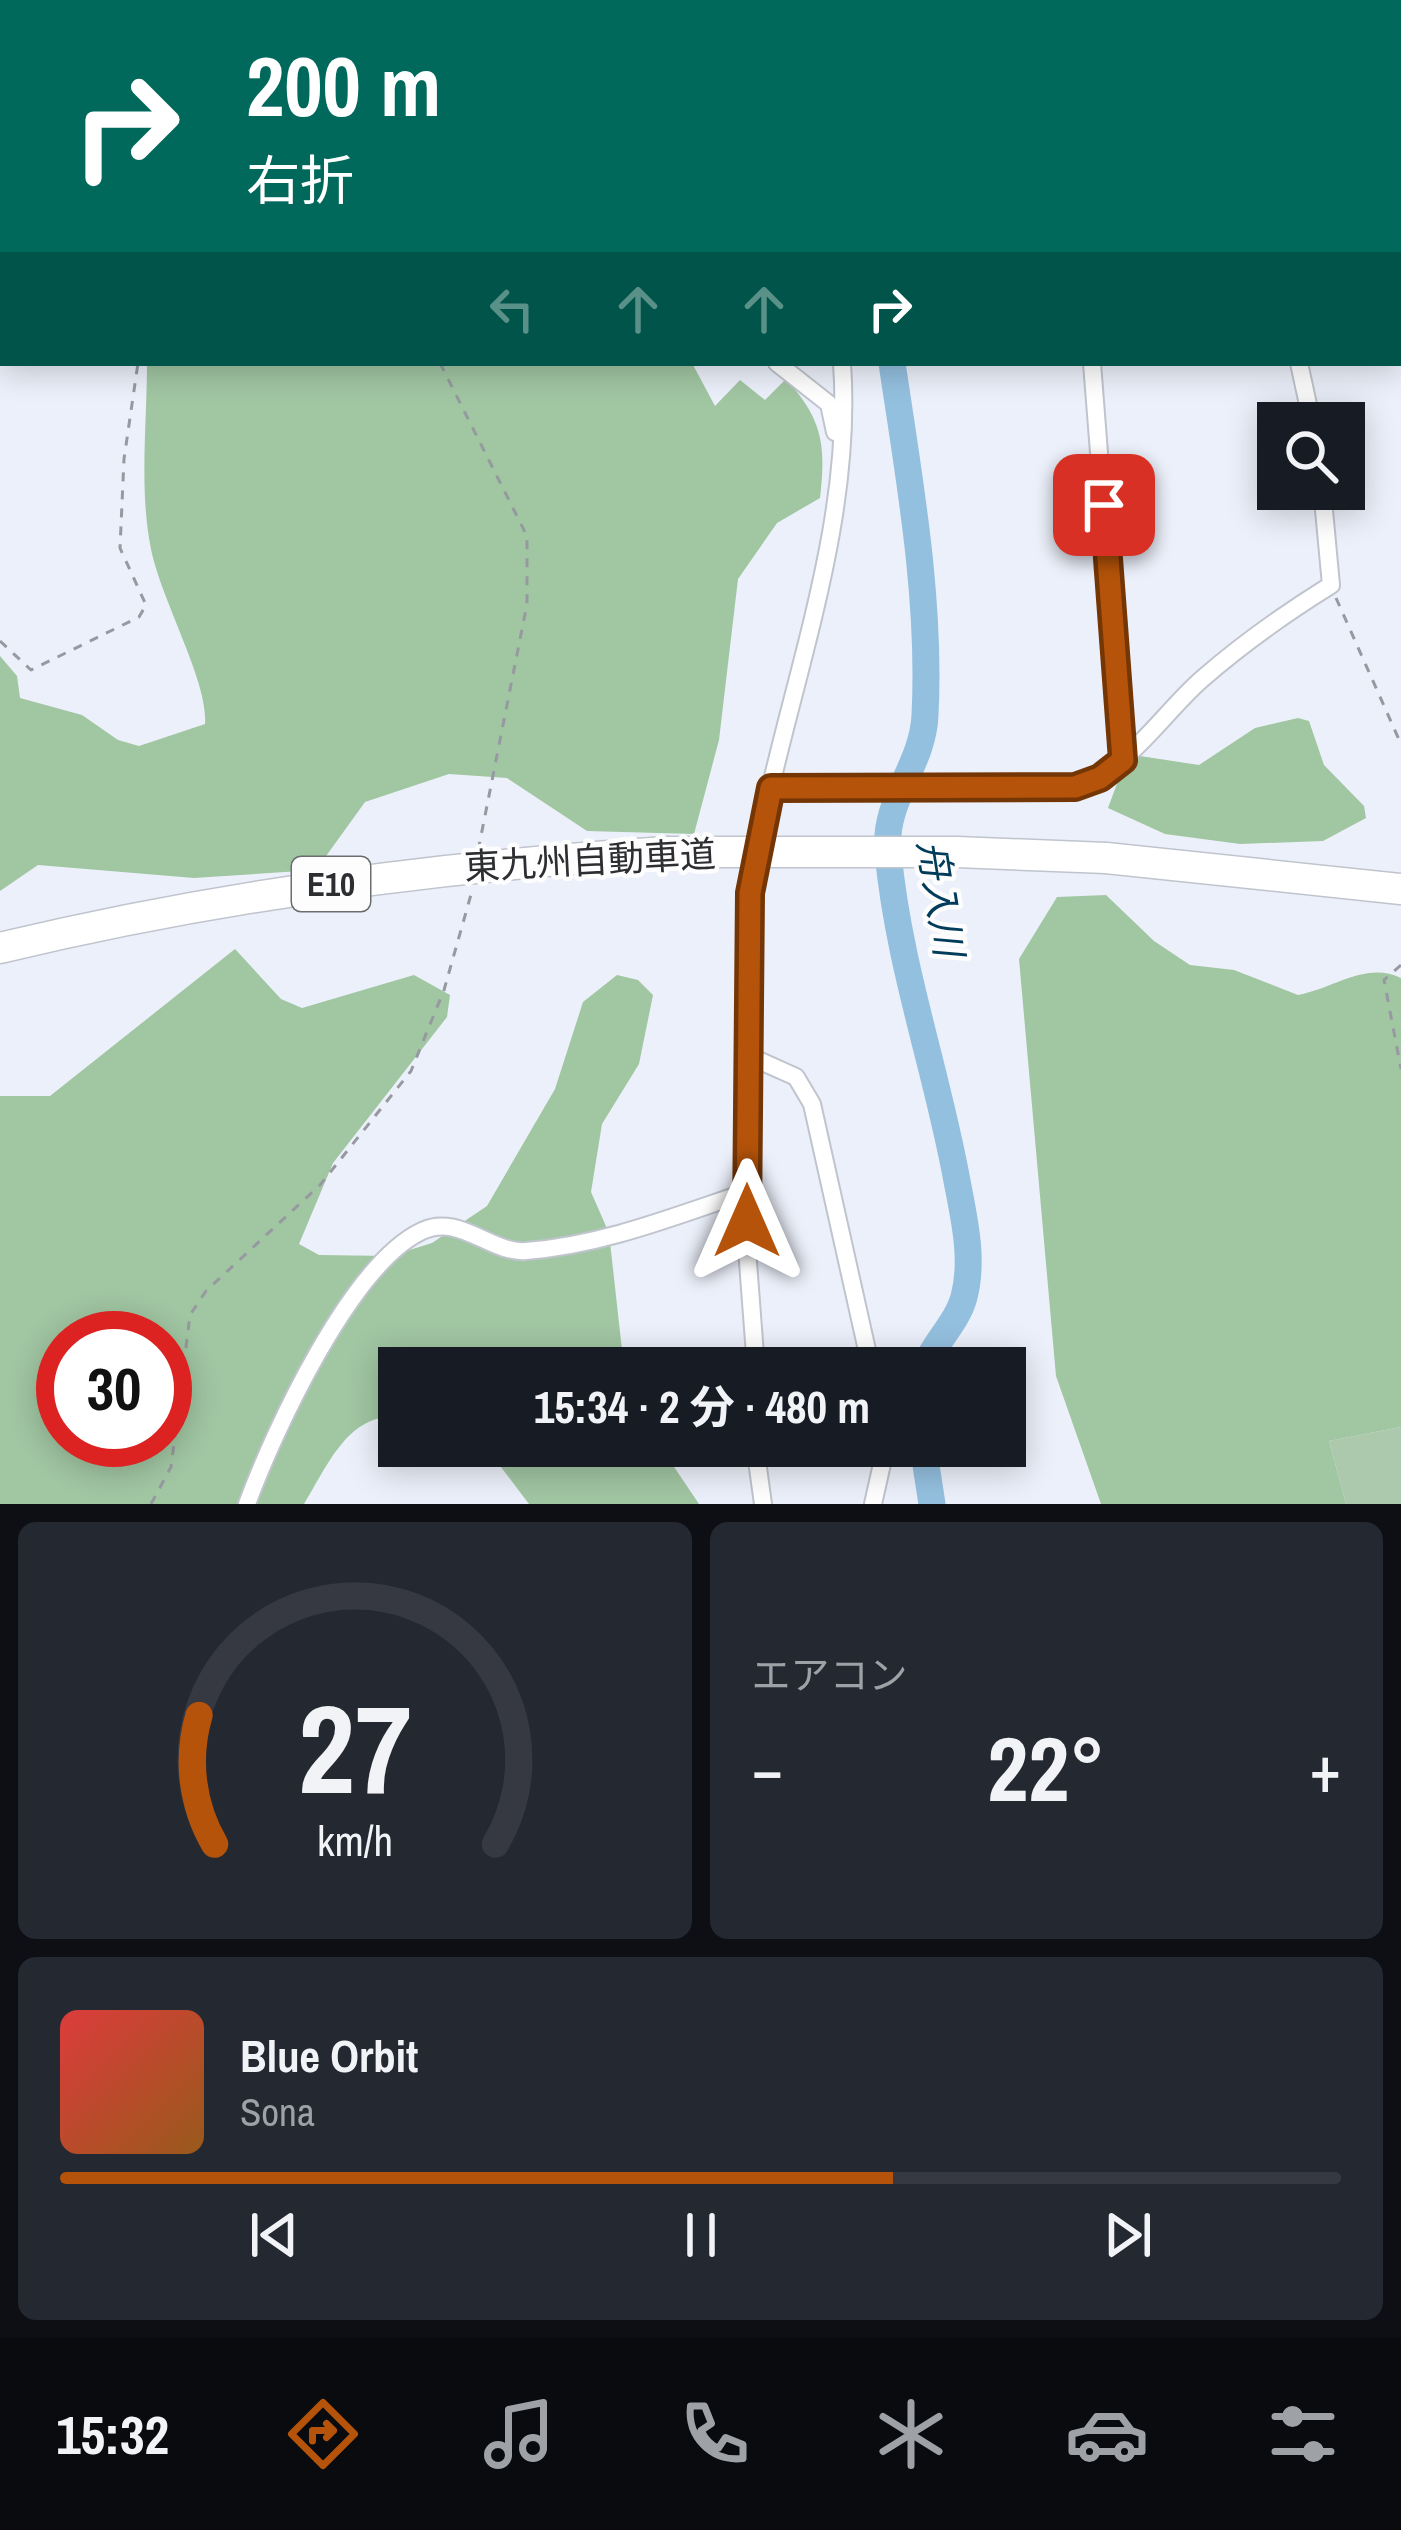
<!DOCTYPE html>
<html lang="ja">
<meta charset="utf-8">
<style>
body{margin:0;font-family:"Archivo Narrow","Noto Sans JP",sans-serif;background:#242831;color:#f1f3f6;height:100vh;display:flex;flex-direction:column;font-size:45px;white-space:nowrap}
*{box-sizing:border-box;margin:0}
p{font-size:39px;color:#9ea1a6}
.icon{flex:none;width:66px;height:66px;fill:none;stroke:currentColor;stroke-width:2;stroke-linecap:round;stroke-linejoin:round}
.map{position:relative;height:1504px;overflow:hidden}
.details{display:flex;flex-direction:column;gap:18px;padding:18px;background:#0d0f14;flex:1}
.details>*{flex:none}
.top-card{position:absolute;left:0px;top:0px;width:1401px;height:366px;box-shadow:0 6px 30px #0003;background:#00695c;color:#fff;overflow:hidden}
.controls{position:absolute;left:1257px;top:402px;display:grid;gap:24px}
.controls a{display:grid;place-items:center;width:108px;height:108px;border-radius:0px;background:#171b24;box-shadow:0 6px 30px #0003;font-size:60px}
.speed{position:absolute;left:36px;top:1311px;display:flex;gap:24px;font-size:60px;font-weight:700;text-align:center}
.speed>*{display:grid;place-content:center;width:156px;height:156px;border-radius:50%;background:#171b24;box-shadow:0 6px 30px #0003;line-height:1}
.speed .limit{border:18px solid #d22;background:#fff;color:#111}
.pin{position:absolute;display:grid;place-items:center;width:102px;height:102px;color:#fff;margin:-51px;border-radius:24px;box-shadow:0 6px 18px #0006}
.me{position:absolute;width:132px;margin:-66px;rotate:0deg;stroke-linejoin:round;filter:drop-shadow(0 0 9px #0008)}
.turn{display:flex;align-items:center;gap:42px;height:252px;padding:0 48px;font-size:54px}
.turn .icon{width:156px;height:156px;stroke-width:2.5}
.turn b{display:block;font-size:84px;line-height:102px}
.lanes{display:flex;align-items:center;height:114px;padding:0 48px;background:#0003;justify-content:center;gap:60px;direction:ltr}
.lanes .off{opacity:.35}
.big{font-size:90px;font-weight:700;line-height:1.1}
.details .widget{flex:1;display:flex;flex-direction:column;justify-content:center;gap:18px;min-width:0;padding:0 42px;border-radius:18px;background:#242831}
.details .dial{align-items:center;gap:0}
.dial svg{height:312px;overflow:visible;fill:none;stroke:#363941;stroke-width:7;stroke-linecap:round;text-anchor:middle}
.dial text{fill:#f1f3f6;stroke:none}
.song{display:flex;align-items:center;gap:36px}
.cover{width:144px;height:144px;border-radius:18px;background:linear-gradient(135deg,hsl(0 70% 55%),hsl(30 70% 35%))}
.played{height:12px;border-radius:6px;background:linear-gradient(90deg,#b45309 65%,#363941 65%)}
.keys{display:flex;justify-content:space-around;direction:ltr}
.heat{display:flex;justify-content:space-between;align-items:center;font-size:66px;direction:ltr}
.details .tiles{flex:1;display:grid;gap:18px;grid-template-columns:1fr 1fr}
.widget:last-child{grid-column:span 2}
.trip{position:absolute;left:378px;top:1347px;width:648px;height:120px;border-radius:0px;background:#171b24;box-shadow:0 6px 30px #0003;font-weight:700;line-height:120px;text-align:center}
.menu{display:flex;height:192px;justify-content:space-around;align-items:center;background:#090b0e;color:#9ea1a6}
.menu .icon{width:84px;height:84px}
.menu .selected{color:#b45309}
.menu b{font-size:54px;color:#f1f3f6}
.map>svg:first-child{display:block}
.green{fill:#acc9ad}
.forest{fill:#a1c6a2;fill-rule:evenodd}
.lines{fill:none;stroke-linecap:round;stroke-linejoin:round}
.river{stroke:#94c0df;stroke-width:27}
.street-casing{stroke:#bfc4cd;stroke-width:20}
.highway-casing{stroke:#bfc4cd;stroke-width:33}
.path{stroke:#9799a1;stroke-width:3;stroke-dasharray:9 9;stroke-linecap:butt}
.street{stroke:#fff;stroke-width:16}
.highway{stroke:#fff;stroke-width:30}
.highway-bridge-casing{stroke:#bfc4cd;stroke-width:33;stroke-linecap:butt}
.highway-bridge{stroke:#fff;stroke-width:30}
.route-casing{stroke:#753606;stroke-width:30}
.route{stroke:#b45309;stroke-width:21}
.labels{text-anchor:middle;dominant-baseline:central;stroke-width:9;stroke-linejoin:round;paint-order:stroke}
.shield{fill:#fdfdfd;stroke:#6b6c6f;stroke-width:3}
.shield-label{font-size:33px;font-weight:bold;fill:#2d2e32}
.street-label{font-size:36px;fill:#2d2e32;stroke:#fdfdfd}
.water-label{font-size:39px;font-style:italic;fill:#013c5a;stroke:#fdfdfd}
</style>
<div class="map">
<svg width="1401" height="1504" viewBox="0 0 1401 1504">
<rect width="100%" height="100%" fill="#ecf0fa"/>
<!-- green -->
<path class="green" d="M1401 1427V1504H1346L1329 1441Z"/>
<!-- forest -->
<g class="forest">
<path d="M151 0H537L539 3H150Z"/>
<path d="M1368 0H1401V319L1398 3Z"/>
<path d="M147 363H692L715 406 740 380 765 400 786 379C823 420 826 445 820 498L777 523 738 579 719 740 694 834 587 831 507 778 449 774 365 802 316 870 194 878 38 865 0 891V656L17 676 20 698 82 715 118 740 139 746 205 724C209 683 161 600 151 549 139 490 147 423 147 363Z"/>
<path d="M1298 718 1309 721 1324 765 1364 806 1366 818 1323 841 1240 844 1165 834 1108 808 1118 781 1140 756 1199 765 1255 728Z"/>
<path d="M1106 895 1154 941 1190 965 1234 970 1298 995C1333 989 1366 961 1401 978V1427L1329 1441 1346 1504H1101L1056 1376 1019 959 1057 897Z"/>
<path d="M235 949 281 999 302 1008 414 975 450 995 447 1017 333 1163 299 1244 319 1255 390 1256 432 1243 487 1206 555 1089 583 1002 617 975 638 980 653 995 639 1064 602 1124 591 1192 609 1233 624 1368H399V1417C348 1412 327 1467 304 1504H0V1096H50ZM63 1338H165V1440H63Z"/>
<path d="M485 1446H660L699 1504H529Z"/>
</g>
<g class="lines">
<!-- river -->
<g class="river">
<path d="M911 0V3"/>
<path d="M100 3V0"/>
<path d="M892 363C909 478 931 598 925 715 923 766 883 800 888 852 898 964 937 1071 957 1181 964 1218 974 1259 964 1297 957 1323 934 1343 924 1368"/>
<path d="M923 1446 932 1504"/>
</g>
<!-- street casing -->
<g class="street-casing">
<g id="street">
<path d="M686 0 687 3"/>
<path d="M1180 0V3"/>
<path d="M1116 3 1117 0"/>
<path d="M1398 10 1401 4"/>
<path d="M777 363 829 404 835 432"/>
<path d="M1092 363 1123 760"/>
<path d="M1299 363 1312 423"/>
<path d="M771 788 1075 786C1130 769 1160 716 1202 679 1242 644 1286 613 1331 585L1322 489"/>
<path d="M747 1055 796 1077 812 1104 871 1368"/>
<path d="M756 1368 747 1249 750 893C775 717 855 543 842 363"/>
<path d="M755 1446 763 1504"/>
<path d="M247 1504C274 1431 351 1264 422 1231 459 1213 491 1254 526 1251 603 1245 675 1216 747 1192"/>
<path d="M873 1504 886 1446"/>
</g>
</g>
<!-- highway casing -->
<g class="highway-casing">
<g id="highway">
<path d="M1106 858 1401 889"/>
<path d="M0 948C220 895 441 866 667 852"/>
</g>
</g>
<!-- path -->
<g class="path">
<path d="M386 0V3"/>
<path d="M122 3V0"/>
<path d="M1398 192 1401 201"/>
<path d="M440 363 527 536V604L479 846"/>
<path d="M1336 598 1401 744"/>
<path d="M0 641 31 670 139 617 146 605 120 548 124 459 138 363"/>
<path d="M1401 965 1384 980 1401 1069"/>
<path d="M151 1504 171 1467 190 1315 206 1291 320 1185 411 1071 444 990 472 891"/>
</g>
<!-- street -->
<use href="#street" class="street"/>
<!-- highway -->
<use href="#highway" class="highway"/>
<!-- highway-bridge casing -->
<g class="highway-bridge-casing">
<path id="highway-bridge" d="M667 852H957L1106 858"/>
</g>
<!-- highway-bridge -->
<use href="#highway-bridge" class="highway-bridge"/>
</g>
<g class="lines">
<!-- route casing -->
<g class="route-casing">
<path id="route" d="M747 1221 750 893 771 788 1075 787 1100 778 1123 760 1104 505"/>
</g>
<!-- route -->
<use href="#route" class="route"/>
</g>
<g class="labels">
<!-- shield labels -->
<rect class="shield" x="292" y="857" width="78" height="54" rx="9"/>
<g class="shield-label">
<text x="331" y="884">E10</text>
</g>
<!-- street labels -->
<g class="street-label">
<text transform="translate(590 860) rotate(-3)">東九州自動車道</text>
</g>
<!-- water labels -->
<g class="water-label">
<text transform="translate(941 898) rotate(81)">舟入川</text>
</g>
</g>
</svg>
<div class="controls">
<a><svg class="icon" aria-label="search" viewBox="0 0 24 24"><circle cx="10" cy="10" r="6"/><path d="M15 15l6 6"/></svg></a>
</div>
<div class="speed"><div class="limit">30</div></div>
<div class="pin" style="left:1104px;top:505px;background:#d93025"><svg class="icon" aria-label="arrive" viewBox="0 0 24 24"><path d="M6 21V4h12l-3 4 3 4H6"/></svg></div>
<svg class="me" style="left:747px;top:1221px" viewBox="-20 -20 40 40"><path d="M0-17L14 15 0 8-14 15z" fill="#b45309" stroke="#fff" stroke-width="4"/></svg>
<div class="trip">15:34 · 2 分 · 480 m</div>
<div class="top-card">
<div class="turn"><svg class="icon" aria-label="right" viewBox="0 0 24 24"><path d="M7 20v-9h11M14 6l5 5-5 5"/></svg><div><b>200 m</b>右折</div></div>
<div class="lanes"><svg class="icon off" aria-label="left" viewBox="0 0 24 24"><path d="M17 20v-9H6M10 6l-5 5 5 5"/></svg><svg class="icon off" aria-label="ahead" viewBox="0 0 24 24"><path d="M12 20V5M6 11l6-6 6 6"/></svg><svg class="icon off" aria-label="ahead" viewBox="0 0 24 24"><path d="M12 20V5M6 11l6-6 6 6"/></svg><svg class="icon" aria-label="right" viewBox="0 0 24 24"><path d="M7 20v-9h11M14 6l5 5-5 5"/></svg></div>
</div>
</div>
<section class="details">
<div class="tiles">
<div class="widget dial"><svg viewBox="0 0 100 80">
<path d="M14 69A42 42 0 1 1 86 69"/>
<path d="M14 69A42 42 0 0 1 10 36" stroke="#b45309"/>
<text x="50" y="56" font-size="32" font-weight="700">27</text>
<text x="50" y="72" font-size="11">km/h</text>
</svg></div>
<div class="widget"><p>エアコン</p>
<div class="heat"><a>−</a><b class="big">22°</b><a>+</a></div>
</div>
<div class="widget">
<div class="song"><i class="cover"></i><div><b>Blue Orbit</b><p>Sona</p></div></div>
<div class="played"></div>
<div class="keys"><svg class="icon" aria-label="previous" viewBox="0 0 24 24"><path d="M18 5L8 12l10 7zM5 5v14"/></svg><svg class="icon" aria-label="pause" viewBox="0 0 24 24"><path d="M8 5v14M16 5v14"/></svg><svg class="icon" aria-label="next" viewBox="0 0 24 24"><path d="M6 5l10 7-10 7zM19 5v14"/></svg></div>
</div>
</div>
</section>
<nav class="menu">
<b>15:32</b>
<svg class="icon selected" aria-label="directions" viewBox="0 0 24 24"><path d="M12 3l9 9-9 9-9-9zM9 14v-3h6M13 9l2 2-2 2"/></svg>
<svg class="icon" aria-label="music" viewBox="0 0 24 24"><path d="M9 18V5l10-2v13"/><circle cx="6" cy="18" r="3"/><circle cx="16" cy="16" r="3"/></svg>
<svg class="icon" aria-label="phone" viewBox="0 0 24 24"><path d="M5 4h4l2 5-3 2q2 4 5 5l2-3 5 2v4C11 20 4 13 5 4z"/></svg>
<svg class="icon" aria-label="climate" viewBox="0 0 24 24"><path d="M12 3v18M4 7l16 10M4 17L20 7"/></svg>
<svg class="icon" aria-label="car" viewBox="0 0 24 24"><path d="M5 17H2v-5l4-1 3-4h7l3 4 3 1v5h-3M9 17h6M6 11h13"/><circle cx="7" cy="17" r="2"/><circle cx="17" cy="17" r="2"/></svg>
<svg class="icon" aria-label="filters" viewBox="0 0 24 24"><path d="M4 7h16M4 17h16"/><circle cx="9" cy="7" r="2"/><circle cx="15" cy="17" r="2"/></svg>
</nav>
